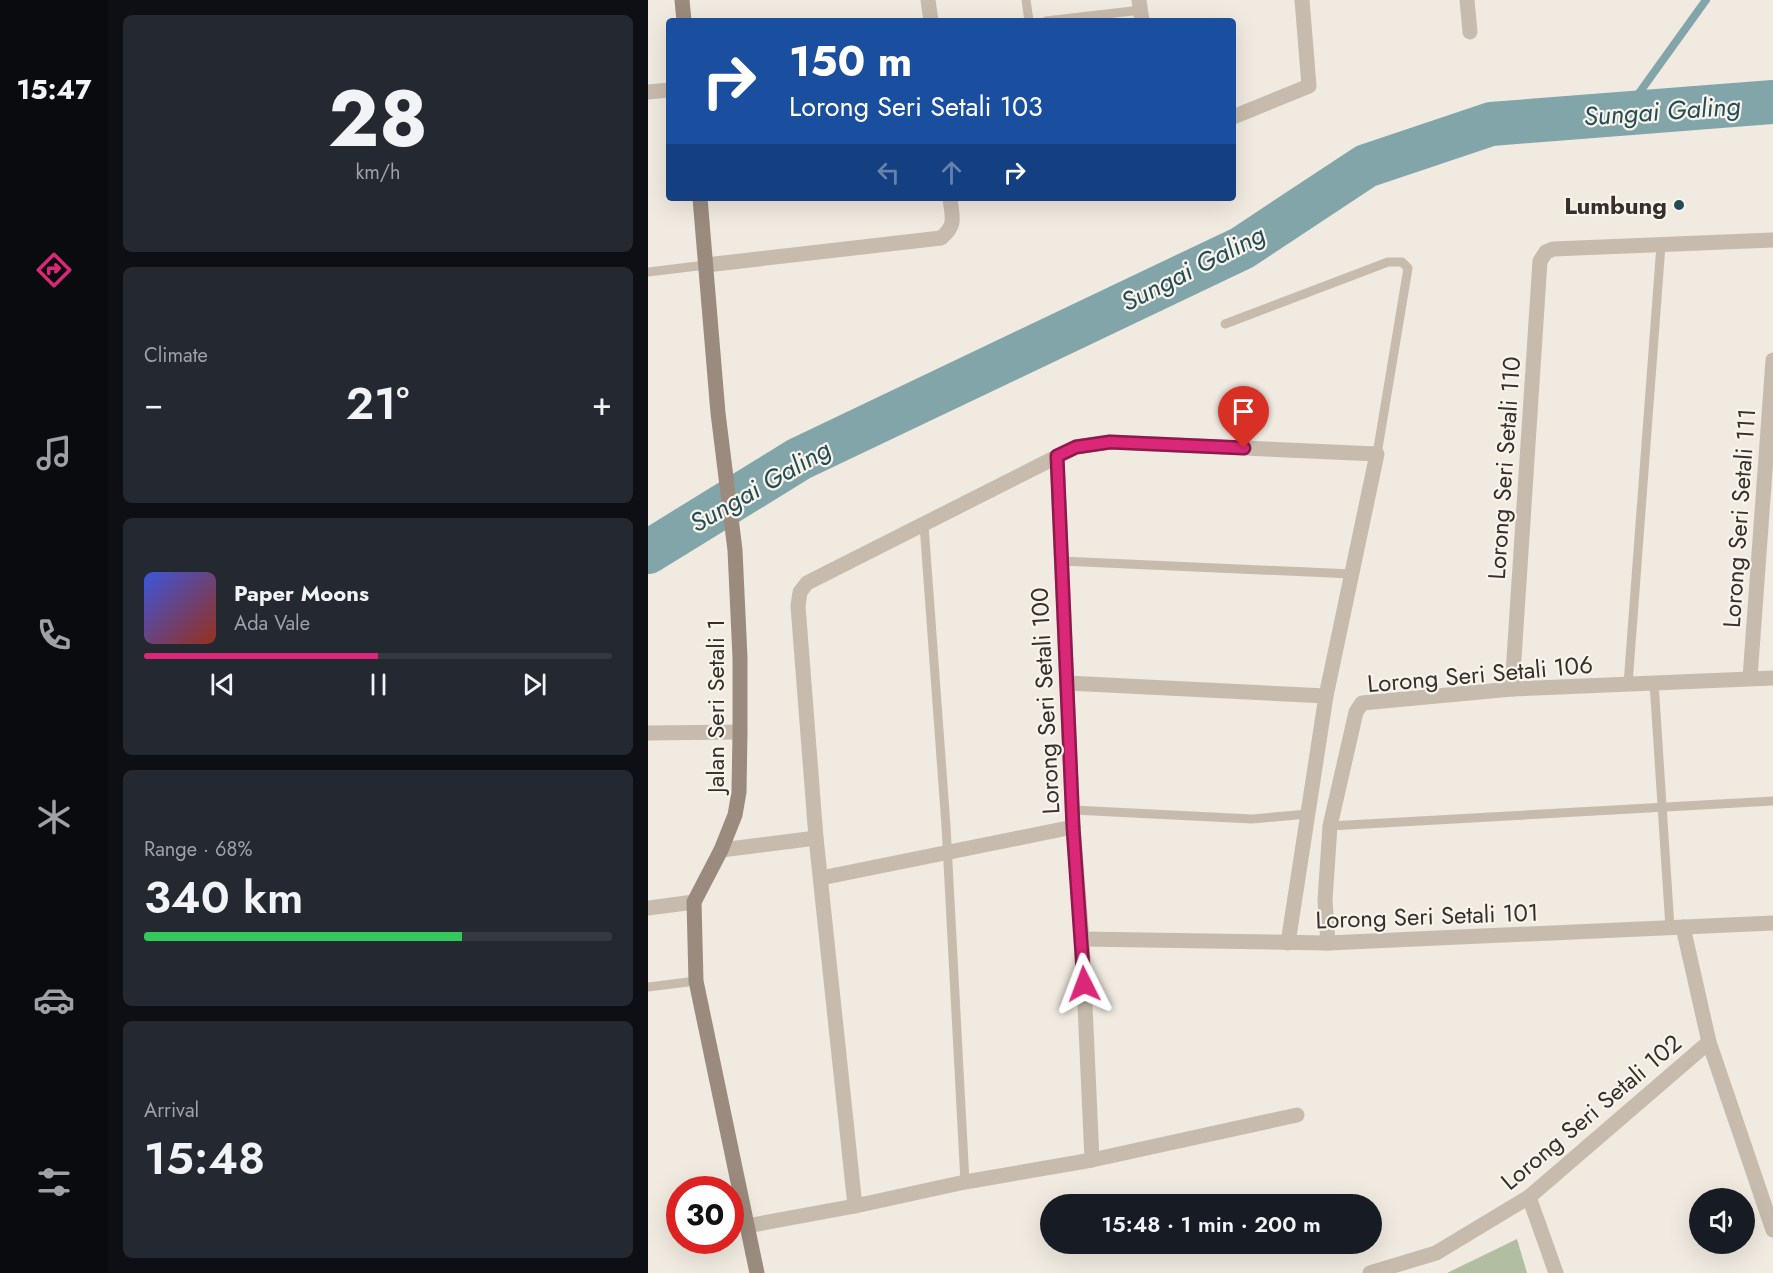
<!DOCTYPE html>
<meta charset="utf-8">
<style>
body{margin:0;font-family:Jost,sans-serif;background:#242831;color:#f1f3f6;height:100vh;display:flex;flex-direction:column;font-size:22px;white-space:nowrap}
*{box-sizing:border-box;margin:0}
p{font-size:20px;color:#9ea1a6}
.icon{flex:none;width:33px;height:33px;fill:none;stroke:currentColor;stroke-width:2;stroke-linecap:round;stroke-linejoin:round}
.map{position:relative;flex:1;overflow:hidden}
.sheet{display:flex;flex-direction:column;gap:15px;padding:15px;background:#0d0f14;width:540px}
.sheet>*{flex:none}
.guide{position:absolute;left:18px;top:18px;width:570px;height:183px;border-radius:6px;box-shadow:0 6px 24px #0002;background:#1a4fa0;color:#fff;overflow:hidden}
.controls{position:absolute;left:1041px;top:1188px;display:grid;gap:12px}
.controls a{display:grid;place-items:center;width:66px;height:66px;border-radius:50%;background:#171b24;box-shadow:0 6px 24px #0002;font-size:30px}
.speed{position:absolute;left:18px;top:1176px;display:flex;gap:12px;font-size:30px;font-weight:700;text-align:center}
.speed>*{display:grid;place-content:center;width:78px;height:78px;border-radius:50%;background:#171b24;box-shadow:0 6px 24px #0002;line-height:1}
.speed .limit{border:9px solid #d22;background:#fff;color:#111}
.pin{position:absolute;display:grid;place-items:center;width:51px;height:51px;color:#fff;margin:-62px -26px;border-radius:50% 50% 50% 0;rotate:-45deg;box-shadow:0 0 6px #0007}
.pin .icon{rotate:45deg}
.me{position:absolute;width:66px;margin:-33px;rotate:357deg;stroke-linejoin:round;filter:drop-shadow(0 0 4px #0008)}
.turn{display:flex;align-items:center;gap:21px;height:126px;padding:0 24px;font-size:27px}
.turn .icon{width:78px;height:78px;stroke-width:2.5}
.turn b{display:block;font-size:42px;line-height:51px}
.lanes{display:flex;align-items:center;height:57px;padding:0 24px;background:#0003;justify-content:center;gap:30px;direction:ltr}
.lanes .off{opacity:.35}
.big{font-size:45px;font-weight:600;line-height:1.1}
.sheet .tile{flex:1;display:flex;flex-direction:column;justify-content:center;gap:9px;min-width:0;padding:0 21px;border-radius:9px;background:#242831}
.sheet .dial{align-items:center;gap:0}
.dial b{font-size:78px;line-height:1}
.song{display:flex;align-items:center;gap:18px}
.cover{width:72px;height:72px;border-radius:9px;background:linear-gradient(135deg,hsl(230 70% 55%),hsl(10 70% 35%))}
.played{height:6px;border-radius:3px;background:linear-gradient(90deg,#db2777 50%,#363941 50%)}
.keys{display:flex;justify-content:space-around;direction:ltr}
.heat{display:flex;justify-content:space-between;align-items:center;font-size:33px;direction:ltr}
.charge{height:9px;border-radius:4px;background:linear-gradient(90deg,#34c759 68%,#363941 0)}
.trip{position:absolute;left:392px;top:1194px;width:342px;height:60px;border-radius:30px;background:#171b24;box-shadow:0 6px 24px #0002;font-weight:600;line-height:60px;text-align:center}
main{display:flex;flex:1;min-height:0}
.menu{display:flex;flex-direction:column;width:108px;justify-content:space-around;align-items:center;background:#090b0e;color:#9ea1a6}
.menu .icon{width:42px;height:42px}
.menu .selected{color:#db2777}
.menu b{font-size:27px;color:#f1f3f6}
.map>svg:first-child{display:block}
.green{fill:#b2bea1}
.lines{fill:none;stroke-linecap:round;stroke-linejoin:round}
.stream{stroke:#82a5aa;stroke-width:8}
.river{stroke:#82a5aa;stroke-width:44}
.lane{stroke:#c7bbad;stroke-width:9}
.street{stroke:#c7bbad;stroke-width:15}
.secondary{stroke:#9b8b7e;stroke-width:15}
.route-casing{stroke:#8e194d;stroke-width:15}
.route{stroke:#db2777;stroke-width:10}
.poi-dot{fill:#244c54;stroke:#f8f4ec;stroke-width:2}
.labels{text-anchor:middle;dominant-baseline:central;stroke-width:4.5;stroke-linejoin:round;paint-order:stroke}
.poi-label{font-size:24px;font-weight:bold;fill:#362f2b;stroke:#f8f4ec;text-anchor:end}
.street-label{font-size:24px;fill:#362f2b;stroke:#f8f4ec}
.water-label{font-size:26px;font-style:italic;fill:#244c54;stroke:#f8f4ec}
</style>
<main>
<nav class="menu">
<b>15:47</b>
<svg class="icon selected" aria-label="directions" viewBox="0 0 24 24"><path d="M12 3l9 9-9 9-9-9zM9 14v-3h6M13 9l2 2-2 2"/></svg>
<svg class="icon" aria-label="music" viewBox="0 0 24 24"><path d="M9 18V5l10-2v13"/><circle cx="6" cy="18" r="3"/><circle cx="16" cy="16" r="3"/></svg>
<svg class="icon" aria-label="phone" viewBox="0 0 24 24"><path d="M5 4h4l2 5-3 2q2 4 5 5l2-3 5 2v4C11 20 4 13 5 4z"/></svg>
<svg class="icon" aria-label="climate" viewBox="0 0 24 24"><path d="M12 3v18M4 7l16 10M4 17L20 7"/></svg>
<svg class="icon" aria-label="car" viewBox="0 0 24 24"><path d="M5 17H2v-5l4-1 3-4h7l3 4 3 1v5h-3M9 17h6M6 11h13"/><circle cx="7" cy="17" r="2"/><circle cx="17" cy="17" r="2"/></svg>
<svg class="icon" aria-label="filters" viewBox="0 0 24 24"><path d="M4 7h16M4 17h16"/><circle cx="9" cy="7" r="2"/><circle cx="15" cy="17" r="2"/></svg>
</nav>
<section class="sheet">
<div class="tile dial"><b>28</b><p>km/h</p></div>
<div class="tile"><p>Climate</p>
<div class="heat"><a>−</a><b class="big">21°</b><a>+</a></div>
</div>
<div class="tile">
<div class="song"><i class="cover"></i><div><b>Paper Moons</b><p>Ada Vale</p></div></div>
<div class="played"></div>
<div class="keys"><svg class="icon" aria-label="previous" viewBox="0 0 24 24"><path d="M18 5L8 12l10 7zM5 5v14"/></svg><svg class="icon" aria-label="pause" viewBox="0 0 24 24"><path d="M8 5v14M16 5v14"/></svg><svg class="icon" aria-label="next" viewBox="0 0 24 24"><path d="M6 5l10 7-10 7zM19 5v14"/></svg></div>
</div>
<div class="tile"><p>Range · 68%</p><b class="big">340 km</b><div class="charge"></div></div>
<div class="tile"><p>Arrival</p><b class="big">15:48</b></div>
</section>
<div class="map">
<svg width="1125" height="1273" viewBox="0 0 1125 1273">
<rect width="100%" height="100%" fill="#f0eae0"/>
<!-- green -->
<path class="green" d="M869 1239 879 1273H799Z"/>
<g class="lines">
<!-- stream -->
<path class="stream" d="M976 114 1058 0"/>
<!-- river -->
<path class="river" d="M0 552 151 459 594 248 718 166 843 124 1125 102"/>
<!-- lane -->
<g class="lane">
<path d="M378 0 381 21"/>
<path d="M398 21 493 10"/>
<path d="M0 272 58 265"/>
<path d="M577 324 740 262H754L760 268 729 454"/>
<path d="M276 525 298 826 317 1182"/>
<path d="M413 561 704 574"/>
<path d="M1006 682 1022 928"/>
<path d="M980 684 1013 245"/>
<path d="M425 810 604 819 660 814"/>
<path d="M682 826 1125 801"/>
<path d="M0 987 48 981"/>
</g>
<!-- street -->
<g class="street">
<path d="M280 0 283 21"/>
<path d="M491 0 494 21"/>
<path d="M819 0 822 32"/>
<path d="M0 92 21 90"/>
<path d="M585 117 661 86 654 0"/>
<path d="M58 265 293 238C309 225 304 217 302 198"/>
<path d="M409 456 425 827 434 939 444 1160"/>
<path d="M1102 678 1125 360"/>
<path d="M419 683 678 696"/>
<path d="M864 689 892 261 898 252 905 249 1125 240"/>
<path d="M0 733 92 732"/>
<path d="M73 850 168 838"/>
<path d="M173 878 425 827"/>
<path d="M0 908 46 902"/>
<path d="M1035 927 1061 1042 1125 1230"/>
<path d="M434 939 680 943 1125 923"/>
<path d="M680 943 677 900 682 826 708 712 714 703 864 689 1125 678"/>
<path d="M881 1197 908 1273"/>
<path d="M207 1206 168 838 150 606 152 592 159 583 428 447 462 442 729 454 678 696 640 943"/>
<path d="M99 1226 207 1206 317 1182 444 1160 649 1115"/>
<path d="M722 1273 788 1253 881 1197 1061 1042"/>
</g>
<!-- secondary -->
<g class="secondary">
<path d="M34 0 36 21"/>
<path d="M52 198 70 413 87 550 92 658V732L91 792 87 815 73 850 46 902 48 981 109 1273"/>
</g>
</g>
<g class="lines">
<!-- route casing -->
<g class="route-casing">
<path id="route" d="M436 984 425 827 409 456 428 447 462 442 596 448"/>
</g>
<!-- route -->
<use href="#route" class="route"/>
</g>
<!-- markers -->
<circle class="poi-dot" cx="1031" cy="205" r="6"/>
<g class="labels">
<!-- poi labels -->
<g class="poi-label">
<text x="1019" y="205">Lumbung</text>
</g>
<!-- street labels -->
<g class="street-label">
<text transform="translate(856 468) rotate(-86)">Lorong Seri Setali 110</text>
<text transform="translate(1091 518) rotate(-86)">Lorong Seri Setali 111</text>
<text transform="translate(832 674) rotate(-5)">Lorong Seri Setali 106</text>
<text transform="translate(397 701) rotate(-93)">Lorong Seri Setali 100</text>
<text transform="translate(67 706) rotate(-90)">Jalan Seri Setali 1</text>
<text transform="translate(779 916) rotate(-2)">Lorong Seri Setali 101</text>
<text transform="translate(943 1112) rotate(-40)">Lorong Seri Setali 102</text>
</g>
<!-- water labels -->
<g class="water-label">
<text transform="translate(1014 111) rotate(-4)">Sungai Galing</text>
<text transform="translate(545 268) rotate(-27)">Sungai Galing</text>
<text transform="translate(112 486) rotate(-30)">Sungai Galing</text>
</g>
</g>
</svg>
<div class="controls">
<a><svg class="icon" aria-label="sound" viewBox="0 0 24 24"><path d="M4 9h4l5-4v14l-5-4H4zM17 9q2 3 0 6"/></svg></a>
</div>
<div class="speed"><div class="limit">30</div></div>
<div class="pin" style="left:596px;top:448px;background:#d93025"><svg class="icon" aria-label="arrive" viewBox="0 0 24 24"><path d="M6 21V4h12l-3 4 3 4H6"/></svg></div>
<svg class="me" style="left:436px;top:984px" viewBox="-20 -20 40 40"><path d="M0-17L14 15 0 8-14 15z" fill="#db2777" stroke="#fff" stroke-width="4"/></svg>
<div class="trip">15:48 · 1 min · 200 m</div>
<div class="guide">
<div class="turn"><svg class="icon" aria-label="right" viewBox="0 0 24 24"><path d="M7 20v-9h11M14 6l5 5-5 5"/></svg><div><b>150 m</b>Lorong Seri Setali 103</div></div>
<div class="lanes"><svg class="icon off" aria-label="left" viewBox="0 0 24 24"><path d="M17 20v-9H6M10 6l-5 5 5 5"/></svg><svg class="icon off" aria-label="ahead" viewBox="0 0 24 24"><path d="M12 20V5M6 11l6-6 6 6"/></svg><svg class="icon" aria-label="right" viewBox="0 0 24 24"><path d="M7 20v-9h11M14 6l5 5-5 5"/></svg></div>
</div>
</div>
</main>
